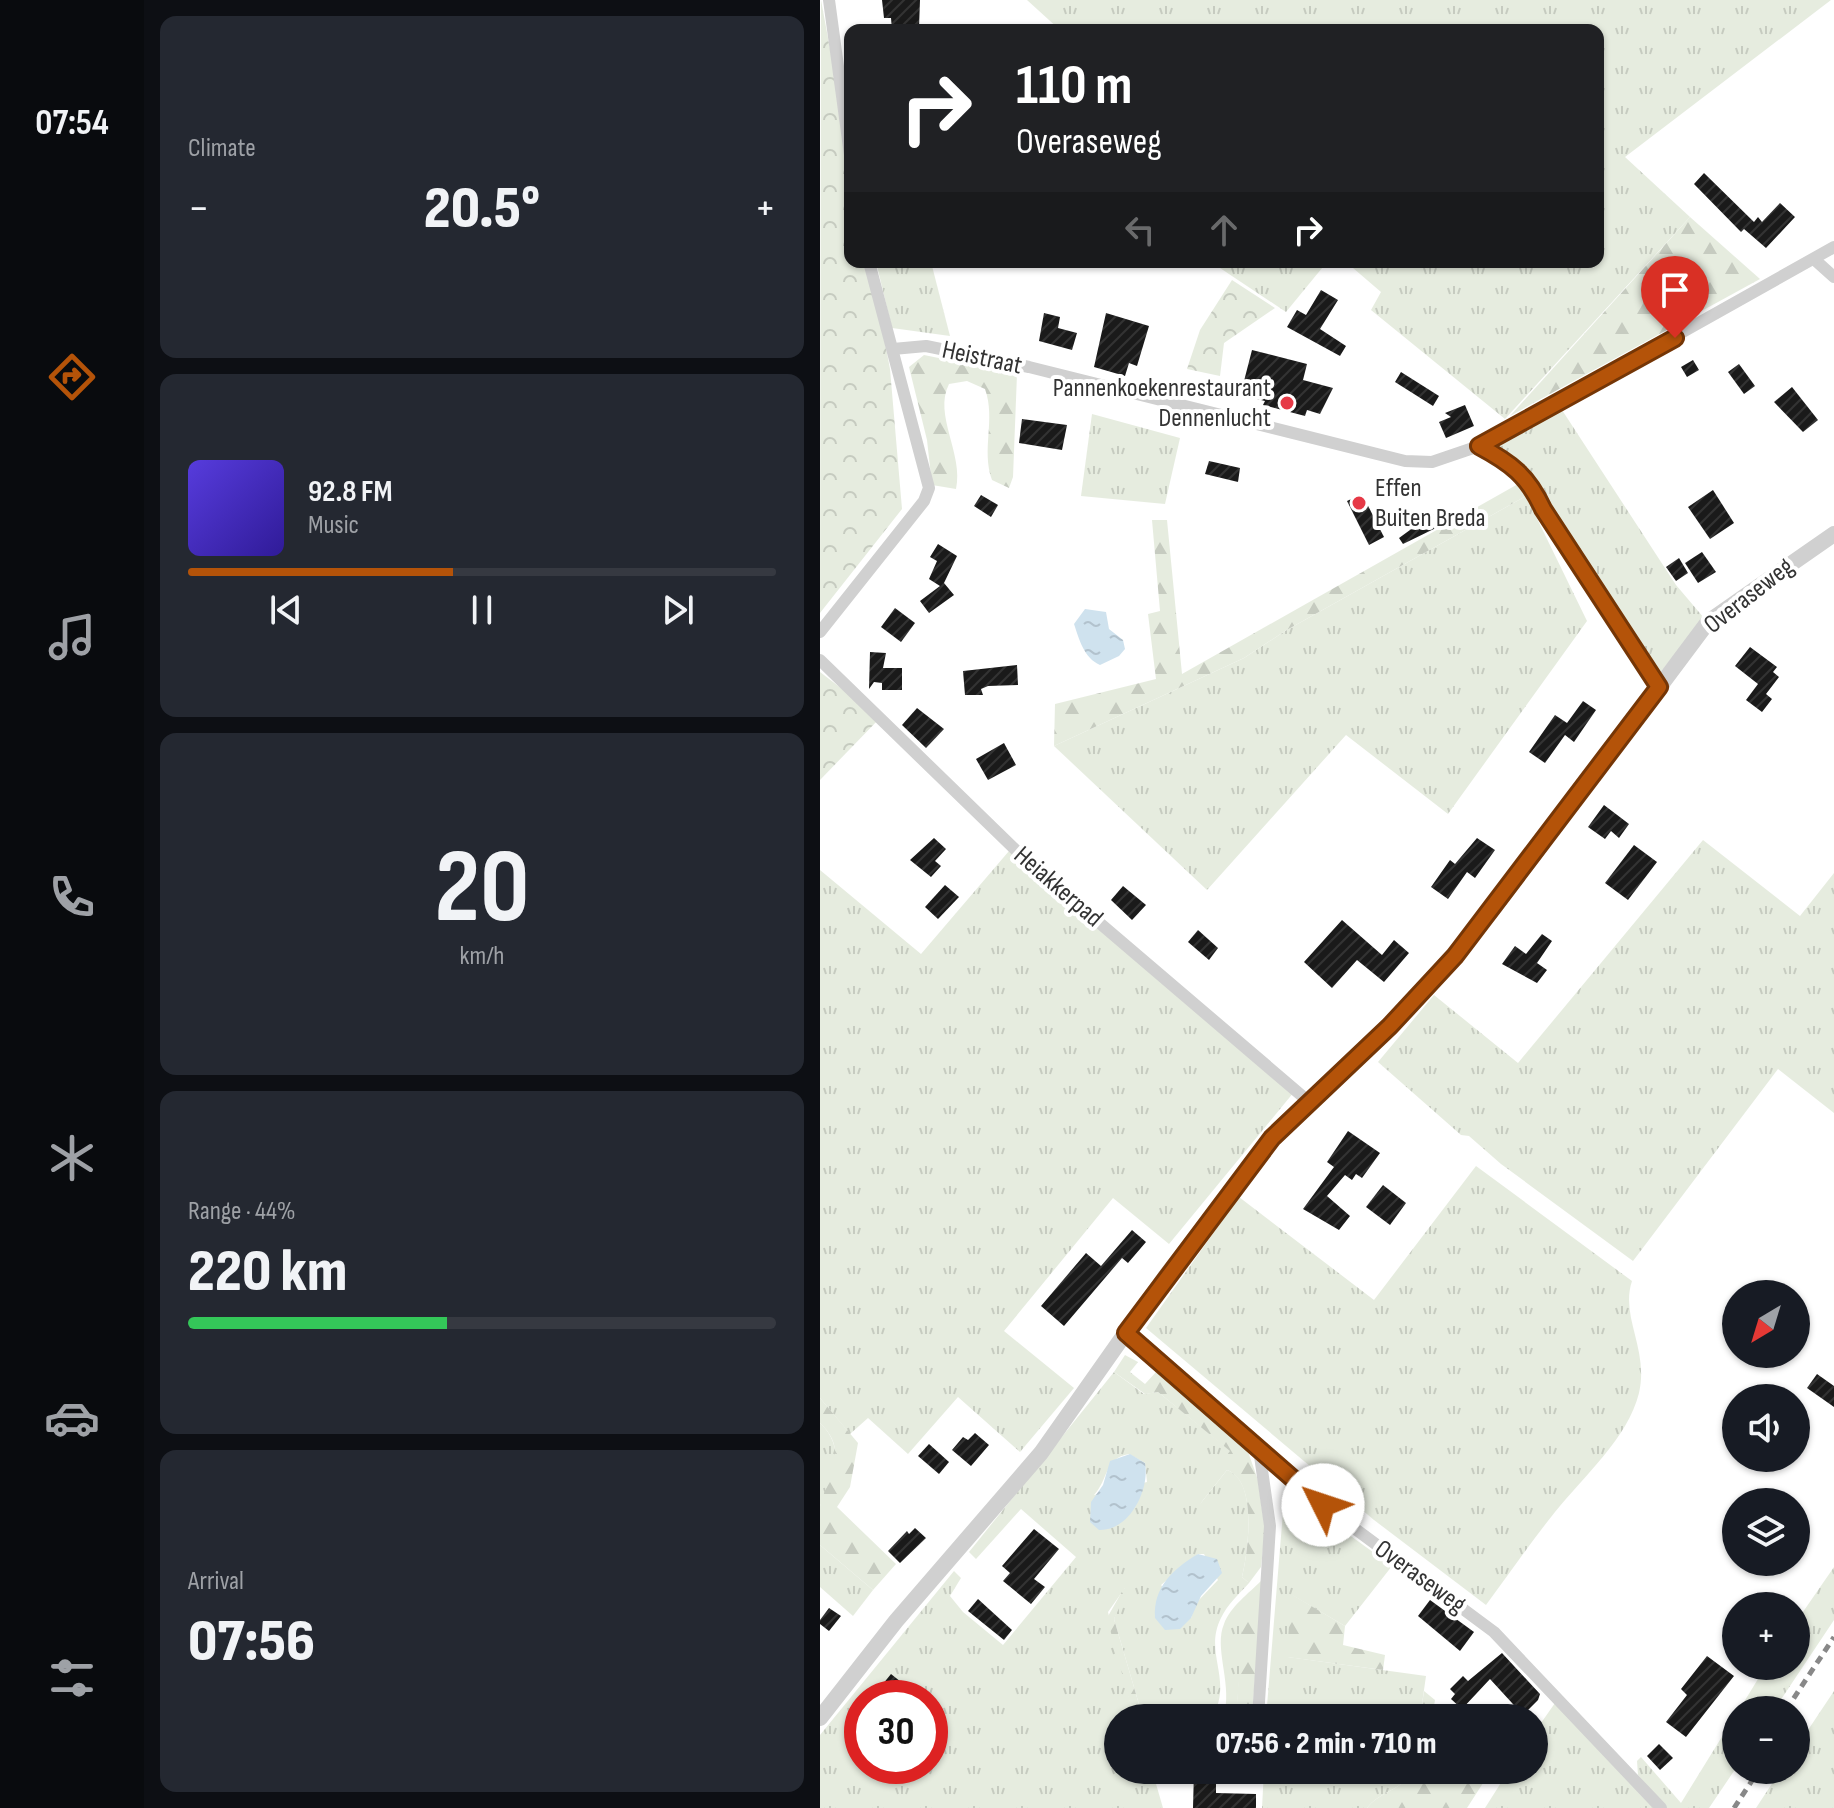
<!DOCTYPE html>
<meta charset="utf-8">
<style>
body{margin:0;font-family:"Sofia Sans Condensed",sans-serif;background:#242831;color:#f1f3f6;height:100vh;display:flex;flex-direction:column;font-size:30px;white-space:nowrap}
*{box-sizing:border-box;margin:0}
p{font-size:26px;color:#9ea1a6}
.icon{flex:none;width:44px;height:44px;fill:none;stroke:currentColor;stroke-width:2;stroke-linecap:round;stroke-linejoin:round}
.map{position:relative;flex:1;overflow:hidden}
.drawer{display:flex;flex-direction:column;gap:16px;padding:16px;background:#0d0f14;width:676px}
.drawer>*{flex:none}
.top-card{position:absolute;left:24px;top:24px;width:760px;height:244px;border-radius:16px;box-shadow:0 2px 6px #0004;background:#202124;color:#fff;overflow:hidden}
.needle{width:52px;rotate:218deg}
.buttons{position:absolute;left:902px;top:1280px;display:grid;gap:16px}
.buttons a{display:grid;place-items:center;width:88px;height:88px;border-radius:50%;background:#171b24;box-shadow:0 2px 6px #0004;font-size:40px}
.speed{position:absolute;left:24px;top:1680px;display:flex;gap:16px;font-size:40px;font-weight:700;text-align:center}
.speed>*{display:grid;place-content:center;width:104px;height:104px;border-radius:50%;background:#171b24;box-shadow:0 2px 6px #0004;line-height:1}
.speed .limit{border:12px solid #d22;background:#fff;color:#111}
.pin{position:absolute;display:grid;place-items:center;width:68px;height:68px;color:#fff;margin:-82px -34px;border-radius:50% 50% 50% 0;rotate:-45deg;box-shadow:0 0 8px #0007}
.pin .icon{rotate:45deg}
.me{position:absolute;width:88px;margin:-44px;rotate:311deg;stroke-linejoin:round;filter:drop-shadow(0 0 6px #0008)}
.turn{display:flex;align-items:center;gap:28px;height:168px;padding:0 40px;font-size:36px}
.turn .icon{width:104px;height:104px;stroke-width:2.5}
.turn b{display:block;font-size:56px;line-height:68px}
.lanes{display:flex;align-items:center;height:76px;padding:0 40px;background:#0003;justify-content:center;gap:40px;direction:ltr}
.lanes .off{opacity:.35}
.big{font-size:60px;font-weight:800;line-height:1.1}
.drawer .widget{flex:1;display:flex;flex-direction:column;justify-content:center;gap:12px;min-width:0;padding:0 28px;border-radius:16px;background:#242831}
.drawer .dial{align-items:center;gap:0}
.dial b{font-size:104px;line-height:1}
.song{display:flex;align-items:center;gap:24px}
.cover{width:96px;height:96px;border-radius:12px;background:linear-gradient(135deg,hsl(250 70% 55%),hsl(250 70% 35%))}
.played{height:8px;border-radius:4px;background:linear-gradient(90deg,#b45309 45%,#363941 45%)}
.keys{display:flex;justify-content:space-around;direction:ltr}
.heat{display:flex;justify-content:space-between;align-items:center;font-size:44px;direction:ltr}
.charge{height:12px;border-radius:6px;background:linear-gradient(90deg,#34c759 44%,#363941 0)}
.trip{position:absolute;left:284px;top:1704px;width:444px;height:80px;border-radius:40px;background:#171b24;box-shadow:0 2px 6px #0004;font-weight:800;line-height:80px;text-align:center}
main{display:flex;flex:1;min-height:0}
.menu{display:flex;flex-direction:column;width:144px;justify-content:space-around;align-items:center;background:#090b0e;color:#9ea1a6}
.menu .icon{width:56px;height:56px}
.menu .on{color:#b45309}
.menu b{font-size:36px;color:#f1f3f6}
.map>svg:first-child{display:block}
.grass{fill:url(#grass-tufts);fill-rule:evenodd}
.forest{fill:url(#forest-firs)}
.park{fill:url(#park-crowns)}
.water{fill:url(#water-ripples)}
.building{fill:url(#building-hatch)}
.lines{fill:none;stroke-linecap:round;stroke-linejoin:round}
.minor{stroke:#d0d0d0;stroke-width:12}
.tertiary{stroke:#d0d0d0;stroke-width:16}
.rail{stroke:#888;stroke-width:5;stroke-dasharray:8 6;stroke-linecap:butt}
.route-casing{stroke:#753606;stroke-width:20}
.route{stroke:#b45309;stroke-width:14}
.poi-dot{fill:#e63946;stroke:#fff;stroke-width:3}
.labels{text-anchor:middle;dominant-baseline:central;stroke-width:8;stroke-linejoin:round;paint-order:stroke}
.street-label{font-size:26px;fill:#333;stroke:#fff}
.poi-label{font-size:26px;fill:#333;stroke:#fff;text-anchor:end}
</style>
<main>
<nav class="menu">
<b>07:54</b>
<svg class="icon on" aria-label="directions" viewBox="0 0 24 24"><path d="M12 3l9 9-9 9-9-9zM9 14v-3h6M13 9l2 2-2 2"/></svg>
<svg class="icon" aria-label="music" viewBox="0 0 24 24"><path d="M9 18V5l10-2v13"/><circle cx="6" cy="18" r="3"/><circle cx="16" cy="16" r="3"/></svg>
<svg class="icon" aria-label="phone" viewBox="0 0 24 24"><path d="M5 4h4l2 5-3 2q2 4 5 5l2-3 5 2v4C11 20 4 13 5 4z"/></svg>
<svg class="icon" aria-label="climate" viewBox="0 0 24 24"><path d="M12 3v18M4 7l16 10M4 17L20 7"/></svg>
<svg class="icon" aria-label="car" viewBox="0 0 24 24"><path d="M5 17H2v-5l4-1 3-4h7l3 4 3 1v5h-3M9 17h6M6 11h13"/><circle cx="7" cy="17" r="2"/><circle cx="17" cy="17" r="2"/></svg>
<svg class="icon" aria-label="filters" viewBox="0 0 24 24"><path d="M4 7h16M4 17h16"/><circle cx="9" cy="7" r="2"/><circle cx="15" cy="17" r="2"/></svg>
</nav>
<section class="drawer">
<div class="widget"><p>Climate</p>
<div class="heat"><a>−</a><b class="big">20.5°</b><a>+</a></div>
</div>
<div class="widget">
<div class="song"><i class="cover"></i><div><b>92.8 FM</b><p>Music</p></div></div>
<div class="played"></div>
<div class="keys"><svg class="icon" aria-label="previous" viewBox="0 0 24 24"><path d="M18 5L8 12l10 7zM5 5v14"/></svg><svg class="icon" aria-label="pause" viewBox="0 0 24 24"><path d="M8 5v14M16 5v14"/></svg><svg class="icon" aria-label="next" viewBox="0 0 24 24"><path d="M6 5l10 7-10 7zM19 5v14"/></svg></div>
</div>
<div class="widget dial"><b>20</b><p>km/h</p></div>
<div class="widget"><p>Range · 44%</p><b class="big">220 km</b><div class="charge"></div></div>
<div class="widget"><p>Arrival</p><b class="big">07:56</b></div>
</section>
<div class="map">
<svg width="1014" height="1808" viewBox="0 0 1014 1808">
<defs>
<pattern id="grass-tufts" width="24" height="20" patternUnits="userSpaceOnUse" patternTransform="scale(2)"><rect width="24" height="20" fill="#e6ecdf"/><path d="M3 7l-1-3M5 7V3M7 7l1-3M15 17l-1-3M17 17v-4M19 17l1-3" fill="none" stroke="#c6cbc0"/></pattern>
<pattern id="forest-firs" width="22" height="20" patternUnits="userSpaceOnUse" patternTransform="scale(2)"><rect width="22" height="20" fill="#e6ecdf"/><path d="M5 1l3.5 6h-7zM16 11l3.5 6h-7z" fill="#c6cbc0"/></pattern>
<pattern id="park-crowns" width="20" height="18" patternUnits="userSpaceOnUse" patternTransform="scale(2)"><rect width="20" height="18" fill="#e6ecdf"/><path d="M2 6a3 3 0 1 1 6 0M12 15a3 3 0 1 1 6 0" fill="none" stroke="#c6cbc0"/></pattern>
<pattern id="water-ripples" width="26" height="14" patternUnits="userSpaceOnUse" patternTransform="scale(2)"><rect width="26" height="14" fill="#cfe2ee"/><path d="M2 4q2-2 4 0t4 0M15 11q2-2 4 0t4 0" fill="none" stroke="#b2c2cd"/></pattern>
<pattern id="building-hatch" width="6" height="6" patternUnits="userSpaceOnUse" patternTransform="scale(2)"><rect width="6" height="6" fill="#1a1a1a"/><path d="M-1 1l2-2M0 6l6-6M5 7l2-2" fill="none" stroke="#333"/></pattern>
</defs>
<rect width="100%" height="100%" fill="#fff"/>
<!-- grass -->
<g class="grass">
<path d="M207 0H1011L805 157 870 217 685 419 551 310 561 292 526 262H778V30H240Z"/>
<path d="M56 262H111L130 336 72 328Z"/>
<path d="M391 262H507L466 312Z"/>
<path d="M742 410 856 585 884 618 839 674 704 467 667 446Z"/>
<path d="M272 414 360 438 345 504 261 496Z"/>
<path d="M706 496 767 621 628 814 526 735 387 890 234 746 424 658 465 631Z"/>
<path d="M883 840 980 916 1014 873V1113L958 1069 813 1261 681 1164 649 1136 641 1135 558 1062 614 995 698 1063Z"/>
<path d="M189 851 474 1092 349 1244 293 1198 184 1331 254 1388 200 1452 138 1397 88 1454 48 1418 30 1434 0 1398V870L101 954Z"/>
<path d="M656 1166 812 1281C800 1317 829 1349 819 1393 808 1438 763 1477 735 1512 711 1542 689 1574 666 1605L554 1520 326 1328 419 1197 554 1300Z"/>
<path d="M294 1372 324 1394 338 1392 411 1451 380 1504 407 1470C438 1480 428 1552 422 1577L429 1583C419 1594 407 1605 401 1618 383 1654 414 1679 392 1718H323L294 1619 305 1588 288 1612 314 1718H298V1770H332L343 1808H0V1735L134 1571 141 1578 130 1596 143 1612 183 1645 256 1557 201 1509 156 1559 149 1552ZM309 1454 325 1463 327 1482 274 1495C289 1479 284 1458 309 1454ZM378 1554H384L398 1580 376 1603 371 1618 341 1585ZM42 1698H110V1766H42Z"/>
<path d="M0 1423C26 1447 15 1478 0 1506Z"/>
<path d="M465 1488 572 1566 525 1626 472 1595 468 1657 606 1676 600 1718H446Z"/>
<path d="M0 1545 53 1590 33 1616 0 1587Z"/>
<path d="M1014 1567V1620L954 1710H919L946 1666H976V1622Z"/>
<path d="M441 1581V1595L420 1669 416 1718H410L405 1711C411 1681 394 1647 404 1624 410 1607 429 1593 441 1581Z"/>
<path d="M1014 1691V1808H936L961 1770H976V1748Z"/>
<path d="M735 1703 835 1808H665L689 1770H714V1733Z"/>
<path d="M916 1714V1768L889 1808H846L818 1775 817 1761 821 1757 861 1803Z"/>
<path d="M444 1770H592C584 1790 560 1791 547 1808H442Z"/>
</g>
<!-- forest -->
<g class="forest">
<path d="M870 217 940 279 690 416Z"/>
<path d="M104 355 197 374 193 477 189 488 172 480C161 449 176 420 165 389L147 381 129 384C113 415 144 454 136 489L112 485 107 440 89 367Z"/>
<path d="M698 484 706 496 465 631 424 658 234 746 235 704 336 679 328 614 340 611 332 520H347L362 674Z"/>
<path d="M305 1355 318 1362 310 1372 325 1384 336 1372 427 1449 438 1480 445 1531 441 1567 429 1583 422 1577C428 1552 438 1481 407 1470L380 1504 374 1500 410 1451 338 1392 325 1394 294 1372Z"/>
<path d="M0 1398 38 1443 30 1487 17 1507 76 1564 53 1590 0 1545C0 1533 0 1517 0 1506 9 1474 29 1450 0 1423Z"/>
<path d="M304 1588 307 1591 294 1619 323 1718H314L287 1618Z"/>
<path d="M471 1594 525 1626 523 1645 565 1655 563 1670 467 1657Z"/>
<path d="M441 1595 432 1718H416L423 1613 432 1599Z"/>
<path d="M604 1691 615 1700 612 1718H600Z"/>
<path d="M592 1770H655L665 1780 647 1808H547C560 1791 584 1790 592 1770Z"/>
</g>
<!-- park -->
<g class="park">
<path d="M1 0 30 157V262H50L70 369 82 509 0 613Z"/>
<path d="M412 280 455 308 404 343 400 376 367 369 380 330Z"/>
<path d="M0 672 60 718 0 780Z"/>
</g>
<!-- water -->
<g class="water">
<path d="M265 609 286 612 289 629 303 640 305 649 299 656 280 665C264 658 259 639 254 624Z"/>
<path d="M310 1454 325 1463C330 1489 310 1531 279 1530L270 1522 271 1502 283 1485 290 1461Z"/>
<path d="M378 1554 397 1559 402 1573 381 1596 371 1618 360 1629 345 1630 335 1618C333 1587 353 1569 378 1554Z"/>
</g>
<!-- building -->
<g class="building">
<path d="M62 0H100L99 28 72 30 71 18H64Z"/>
<path d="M884 173 934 222 938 217 942 222 960 203 975 217 946 248 924 229 921 232 874 184Z"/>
<path d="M501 290 518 300 500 329 526 346 520 356 467 327 477 310 486 315Z"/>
<path d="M224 313 240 317 238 328 257 333 252 350 219 341Z"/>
<path d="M286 313 329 326 317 366 309 363 305 376 274 367Z"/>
<path d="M432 350 487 364 483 380 513 388 500 414 487 410 485 416 443 405 445 401 429 397 433 384 424 381Z"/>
<path d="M873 360 879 370 867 377 861 367Z"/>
<path d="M919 364 935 386 924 394 908 372Z"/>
<path d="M581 372 619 396 613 406 575 382Z"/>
<path d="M972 387 998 420 983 432 954 402Z"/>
<path d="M645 405 654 426 626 438 619 422 631 417 625 413Z"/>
<path d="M202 419 247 425 242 450 199 443Z"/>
<path d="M389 461 420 468 418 482 385 474Z"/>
<path d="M893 490 914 523 890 539 868 507Z"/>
<path d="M542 494 564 537 549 545 527 501Z"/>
<path d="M161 495 178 505 171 517 154 506Z"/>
<path d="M614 514 620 526 583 544 579 538 590 530 588 527Z"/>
<path d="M118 544 137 556 124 583 134 595 109 613 100 601 120 586 109 579 117 561 110 557Z"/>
<path d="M882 552 896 572 878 583 865 563Z"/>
<path d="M859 558 868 573 856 581 846 567Z"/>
<path d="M75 608 95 623 81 642 61 627Z"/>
<path d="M930 647 957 667 953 672 959 677 946 694 952 699 942 712 926 700 938 684 915 666Z"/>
<path d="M50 652 66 653 63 668H82V690H62V683L54 682 49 689Z"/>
<path d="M197 665 198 685 168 686 161 689 163 695H145L143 671Z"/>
<path d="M763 701 776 710 754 742 745 735 725 763 709 752 735 715 747 723Z"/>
<path d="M97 708 124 729 106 748 82 725Z"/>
<path d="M184 743 196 765 168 780 156 759Z"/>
<path d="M784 805 809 824 799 838 791 831 785 839 768 827Z"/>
<path d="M114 838 126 849 115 861 121 866 111 877 90 860Z"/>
<path d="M657 838 675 850 655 878 647 872 628 899 611 887 630 860 635 864Z"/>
<path d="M814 845 837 862 808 900 785 883Z"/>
<path d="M125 885 139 897 118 919 105 907Z"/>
<path d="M303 886 326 905 312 920 291 900Z"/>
<path d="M522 920 562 955 574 940 589 953 564 982 537 960 512 988 484 962Z"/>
<path d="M378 930 398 948 389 960 368 942Z"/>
<path d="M722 934 732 941 717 963 727 970 717 983 682 964 695 946 706 954Z"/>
<path d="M528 1131 560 1153 542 1178 536 1174 532 1180 525 1175 507 1196 530 1216 519 1230 483 1209 511 1171 514 1167 507 1162Z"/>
<path d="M563 1185 586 1203 570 1225 546 1207Z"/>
<path d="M312 1230 326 1242 308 1263 302 1258 244 1326 221 1306 266 1253 281 1266Z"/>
<path d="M997 1374 1014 1386V1407L987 1388Z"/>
<path d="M155 1433 169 1445 151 1466 132 1450 143 1437 148 1440Z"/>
<path d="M109 1444 129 1462 119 1474 98 1456Z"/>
<path d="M95 1528 106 1538 80 1563 68 1551 87 1531 89 1534Z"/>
<path d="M214 1529 239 1549 214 1579 225 1587 211 1604 183 1581 190 1573 182 1566Z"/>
<path d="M158 1599 192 1630 184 1640 148 1611Z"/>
<path d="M610 1600 654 1632 640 1651 598 1616Z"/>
<path d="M9 1608 21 1616 9 1631 0 1624V1620Z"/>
<path d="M682 1653 720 1694 718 1700 703 1715 670 1679 642 1709 631 1699 635 1694 630 1689 643 1676 648 1681Z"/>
<path d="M887 1656 914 1676 866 1737 846 1722 867 1695 861 1689Z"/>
<path d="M71 1674 91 1690 85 1698H68L58 1690Z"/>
<path d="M839 1744 853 1758 840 1770 827 1756Z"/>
<path d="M374 1770H396V1793L436 1794V1808H373Z"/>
</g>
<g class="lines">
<!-- minor -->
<g class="minor">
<path d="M9 0 30 155"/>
<path d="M995 260 1014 277"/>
<path d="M73 349 106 346 209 367 585 461 612 462 659 446 1014 247"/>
<path d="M659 446C691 463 708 476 723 509L839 687"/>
<path d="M0 632 104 501 109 488 49 262"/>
<path d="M0 660 207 861 488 1101"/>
<path d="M306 1333 503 1505 674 1632 841 1808"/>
<path d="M438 1718 450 1526 439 1449"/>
</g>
<!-- tertiary -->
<path class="tertiary" d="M0 1718 76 1621 221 1453 345 1277 452 1138 570 1026 671 912 888 622 1014 534"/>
<!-- rail -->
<g class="rail">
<path d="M966 1710 1014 1637"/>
<path d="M914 1808 939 1770"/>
</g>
</g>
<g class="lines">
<!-- route casing -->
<g class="route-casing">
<path id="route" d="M503 1505 306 1333 452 1138 570 1026 635 956 839 687 723 509C708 476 691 463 659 446L855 338"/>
</g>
<!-- route -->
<use href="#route" class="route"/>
</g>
<!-- markers -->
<g class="poi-dot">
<circle cx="467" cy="403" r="8"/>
<circle cx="539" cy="503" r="8"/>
</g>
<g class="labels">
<!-- street labels -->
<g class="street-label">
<text transform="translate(162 358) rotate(12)">Heistraat</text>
<text transform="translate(929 596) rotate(-38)">Overaseweg</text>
<text transform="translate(238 887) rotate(41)">Heiakkerpad</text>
<text transform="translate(600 1577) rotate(36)">Overaseweg</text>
</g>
<!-- poi labels -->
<g class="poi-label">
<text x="451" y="388">Pannenkoekenrestaurant<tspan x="451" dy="30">Dennenlucht</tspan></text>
<text x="555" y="488" text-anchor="start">Effen<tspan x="555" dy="30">Buiten Breda</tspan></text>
</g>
</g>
</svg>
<div class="buttons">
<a><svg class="needle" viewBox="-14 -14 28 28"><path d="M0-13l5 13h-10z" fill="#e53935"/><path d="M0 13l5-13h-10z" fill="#9ea1a6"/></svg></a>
<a><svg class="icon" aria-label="sound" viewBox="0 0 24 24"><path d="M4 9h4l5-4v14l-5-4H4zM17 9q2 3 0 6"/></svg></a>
<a><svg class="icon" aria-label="layers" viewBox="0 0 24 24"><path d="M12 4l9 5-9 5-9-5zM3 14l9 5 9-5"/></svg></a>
<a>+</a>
<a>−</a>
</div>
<div class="speed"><div class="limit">30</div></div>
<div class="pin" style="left:855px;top:338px;background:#d93025"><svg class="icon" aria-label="arrive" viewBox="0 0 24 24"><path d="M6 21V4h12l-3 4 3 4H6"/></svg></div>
<svg class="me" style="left:503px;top:1505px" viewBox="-20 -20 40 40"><circle r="19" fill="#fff"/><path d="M0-13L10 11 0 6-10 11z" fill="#b45309"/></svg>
<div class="trip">07:56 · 2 min · 710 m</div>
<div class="top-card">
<div class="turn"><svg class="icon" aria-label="right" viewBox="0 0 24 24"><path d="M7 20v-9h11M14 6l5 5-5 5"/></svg><div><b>110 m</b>Overaseweg</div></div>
<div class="lanes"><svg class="icon off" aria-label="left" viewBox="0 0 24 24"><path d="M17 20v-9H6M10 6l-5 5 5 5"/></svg><svg class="icon off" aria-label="ahead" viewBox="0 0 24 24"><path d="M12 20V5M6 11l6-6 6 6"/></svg><svg class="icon" aria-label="right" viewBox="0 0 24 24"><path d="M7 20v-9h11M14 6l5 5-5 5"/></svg></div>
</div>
</div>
</main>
